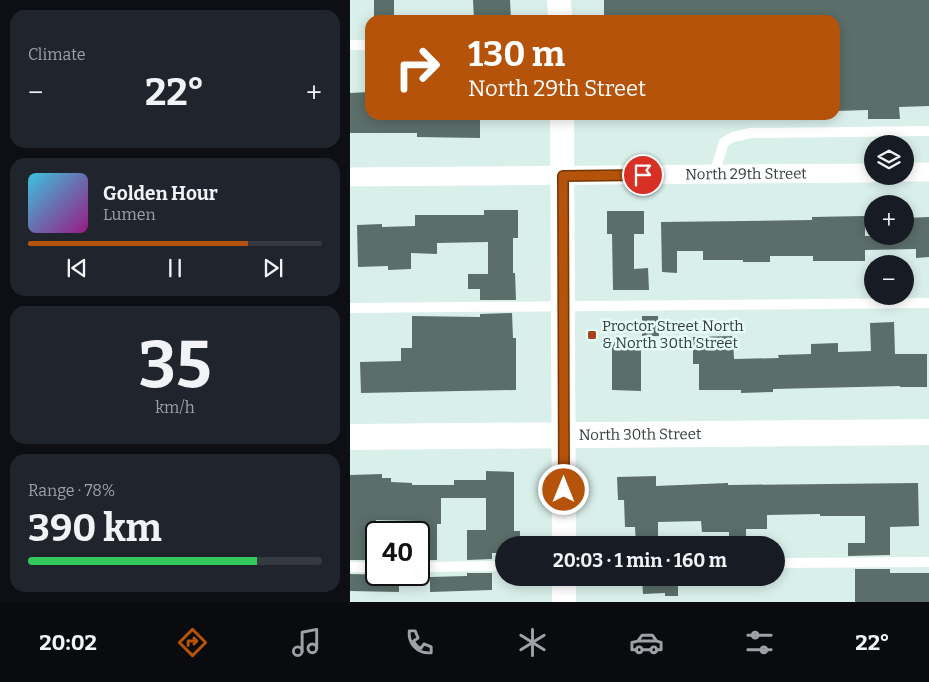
<!DOCTYPE html>
<meta charset="utf-8">
<style>
body{margin:0;font-family:Bitter,serif;background:#20242c;color:#f1f3f6;height:100vh;display:flex;flex-direction:column;font-size:19px;white-space:nowrap}
*{box-sizing:border-box;margin:0}
p{font-size:16px;color:#9ea1a6}
.icon{flex:none;width:28px;height:28px;fill:none;stroke:currentColor;stroke-width:2;stroke-linecap:round;stroke-linejoin:round}
.map{position:relative;flex:1;overflow:hidden}
.panel{display:flex;flex-direction:column;gap:10px;padding:10px;background:#0d0f14;width:350px}
.panel>*{flex:none}
.guide{position:absolute;left:15px;top:15px;width:475px;height:105px;border-radius:15px;box-shadow:0 2px 12px #0003;background:#b45309;color:#fff;overflow:hidden}
.controls{position:absolute;left:514px;top:135px;display:grid;gap:10px}
.controls a{display:grid;place-items:center;width:50px;height:50px;border-radius:50%;background:#171b24;box-shadow:0 2px 12px #0003;font-size:25px}
.speed{position:absolute;left:15px;top:521px;display:flex;gap:10px;font-size:25px;font-weight:700;text-align:center}
.speed>*{display:grid;place-content:center;width:65px;height:65px;border-radius:50%;background:#171b24;box-shadow:0 2px 12px #0003;line-height:1}
.speed .limit{border:2px solid #111;border-radius:8px;background:#fff;color:#111}
.pin{position:absolute;display:grid;place-items:center;width:42px;height:42px;color:#fff;margin:-21px;border:2px solid #fff;border-radius:50%;box-shadow:0 1px 5px #0007}
.me{position:absolute;width:55px;margin:-28px;rotate:0deg;stroke-linejoin:round;filter:drop-shadow(0 0 4px #0008)}
.turn{display:flex;align-items:center;gap:18px;height:105px;padding:0 20px;font-size:22px}
.turn .icon{width:65px;height:65px;stroke-width:2.5}
.turn b{display:block;font-size:35px;line-height:42px}
.big{font-size:38px;font-weight:700;line-height:1.1}
.panel .card{flex:1;display:flex;flex-direction:column;justify-content:center;gap:8px;min-width:0;padding:0 18px;border-radius:15px;background:#20242c}
.panel .dial{align-items:center;gap:0}
.dial b{font-size:65px;line-height:1}
.song{display:flex;align-items:center;gap:15px}
.cover{width:60px;height:60px;border-radius:8px;background:linear-gradient(135deg,hsl(190 70% 55%),hsl(310 70% 35%))}
.played{height:5px;border-radius:2px;background:linear-gradient(90deg,#b45309 75%,#363941 75%)}
.keys{display:flex;justify-content:space-around;direction:ltr}
.heat{display:flex;justify-content:space-between;align-items:center;font-size:28px;direction:ltr}
.charge{height:8px;border-radius:4px;background:linear-gradient(90deg,#34c759 78%,#363941 0)}
.trip{position:absolute;left:145px;top:536px;width:290px;height:50px;border-radius:25px;background:#171b24;box-shadow:0 2px 12px #0003;font-weight:700;line-height:50px;text-align:center}
.tab-bar{display:flex;height:80px;justify-content:space-around;align-items:center;background:#090b0e;color:#9ea1a6}
.tab-bar .icon{width:35px;height:35px}
.tab-bar .selected{color:#b45309}
.tab-bar b{font-size:22px;color:#f1f3f6}
main{display:flex;flex:1;min-height:0}
.map>svg:first-child{display:block}
.building{fill:#5b6e6a}
.lines{fill:none;stroke-linecap:round;stroke-linejoin:round}
.service{stroke:#fff;stroke-width:10}
.minor{stroke:#fff;stroke-width:19}
.tertiary{stroke:#fff;stroke-width:24}
.secondary{stroke:#fff;stroke-width:26}
.route-casing{stroke:#753606;stroke-width:12}
.route{stroke:#b45309;stroke-width:9}
.poi-dot{fill:#a9421d;stroke:#e6fcf8;stroke-width:2}
.labels{text-anchor:middle;dominant-baseline:central;stroke-width:5;stroke-linejoin:round;paint-order:stroke}
.street-label{font-size:15px;fill:#353e3c;stroke:#e6fcf8}
.poi-label{font-size:15px;fill:#353e3c;stroke:#e6fcf8;text-anchor:start}
</style>
<main>
<section class="panel">
<div class="card"><p>Climate</p>
<div class="heat"><a>−</a><b class="big">22°</b><a>+</a></div>
</div>
<div class="card">
<div class="song"><i class="cover"></i><div><b>Golden Hour</b><p>Lumen</p></div></div>
<div class="played"></div>
<div class="keys"><svg class="icon" aria-label="previous" viewBox="0 0 24 24"><path d="M18 5L8 12l10 7zM5 5v14"/></svg><svg class="icon" aria-label="pause" viewBox="0 0 24 24"><path d="M8 5v14M16 5v14"/></svg><svg class="icon" aria-label="next" viewBox="0 0 24 24"><path d="M6 5l10 7-10 7zM19 5v14"/></svg></div>
</div>
<div class="card dial"><b>35</b><p>km/h</p></div>
<div class="card"><p>Range · 78%</p><b class="big">390 km</b><div class="charge"></div></div>
</section>
<div class="map">
<svg width="579" height="602" viewBox="0 0 579 602">
<rect width="100%" height="100%" fill="#d9efea"/>
<!-- building -->
<g class="building">
<rect x="24" y="0" width="20" height="20"/>
<path d="M123 0H160L161 20H124Z"/>
<path d="M254 0H579V106L549 107 550 119H518V110L485 111V20H254Z"/>
<path d="M20 92V115H130V138L67 137V133H0V93Z"/>
<path d="M134 210H168V238H163V273H165L166 300H130V289H118V274H138V242L87 243V254L61 253V269L38 270V266L8 267 7 225 32 224V227L65 226V215H134Z"/>
<path d="M257 211H294V234H284V269L298 268 299 290H263L262 234H257Z"/>
<path d="M515 216V236H555V218L579 217V257L566 258V249L515 250V261H463V256H420V262H393V260H353V251H327V273L312 272 311 222 462 220V217Z"/>
<path d="M162 313 163 338H166V390L11 393 10 362 51 361V348H62V316L130 317V314Z"/>
<path d="M292 316H308L309 336H292Z"/>
<path d="M544 322 545 354H577V387H550V386L423 389V392L391 393V390H349V364H343V337L383 336 384 359 429 358 428 355 461 354V344L488 343V352L521 351 520 323Z"/>
<path d="M262 342 291 343V391L262 390Z"/>
<path d="M136 471 164 472V531H170V545H154V553H142V559L117 560V530H136V498H91V524H87V560H71L72 524H69V521L26 520V560H0V475L32 474V478H41V482L62 483V485H104V480H136Z"/>
<path d="M306 476V486L378 483V485L568 483 569 526 540 527V555L498 556V543H515V516H470V514L417 515V529H396V545H379V532H352L351 521 308 522V545H286L285 527H275L274 500H268L267 477Z"/>
<path d="M505 569H540V573H579V602H505Z"/>
<path d="M117 573H142V590L80 592V577L117 576Z"/>
<path d="M0 574 49 575V592L0 591Z"/>
<path d="M292 578H311V580H328V596H315V593L293 594Z"/>
</g>
<g class="lines">
<!-- service -->
<g class="service">
<path d="M0 45H20"/>
<path d="M364 174 374 142 383 137 401 133 579 131"/>
<path d="M0 308 579 303"/>
<path d="M426 563 579 562"/>
<path d="M0 567H26"/>
<path d="M69 567 154 566"/>
</g>
<!-- minor -->
<g class="minor">
<path d="M555 172H579"/>
<path id="s1" d="M0 177 522 173"/>
</g>
<!-- tertiary -->
<g class="tertiary">
<path d="M209 0 210 20"/>
<path d="M212 115 214 545"/>
<path d="M214 578V602"/>
</g>
<!-- secondary -->
<path class="secondary" id="s2" d="M0 437 579 432"/>
</g>
<g class="lines">
<!-- route casing -->
<g class="route-casing">
<path id="route" d="M214 490 213 176 293 175"/>
</g>
<!-- route -->
<use href="#route" class="route"/>
</g>
<!-- markers -->
<rect class="poi-dot" x="237" y="330" width="10" height="10" rx="2.5"/>
<g class="labels">
<!-- street labels -->
<g class="street-label">
<text stroke="none"><textPath href="#s1" startOffset="396">North 29th Street</textPath></text>
<text stroke="none"><textPath href="#s2" startOffset="290">North 30th Street</textPath></text>
</g>
<!-- poi labels -->
<g class="poi-label">
<text x="252" y="326">Proctor Street North<tspan x="252" dy="17">&amp; North 30th Street</tspan></text>
</g>
</g>
</svg>
<div class="controls">
<a><svg class="icon" aria-label="layers" viewBox="0 0 24 24"><path d="M12 4l9 5-9 5-9-5zM3 14l9 5 9-5"/></svg></a>
<a>+</a>
<a>−</a>
</div>
<div class="speed"><div class="limit">40</div></div>
<div class="pin" style="left:293px;top:175px;background:#d93025"><svg class="icon" aria-label="arrive" viewBox="0 0 24 24"><path d="M6 21V4h12l-3 4 3 4H6"/></svg></div>
<svg class="me" style="left:214px;top:490px" viewBox="-20 -20 40 40"><circle r="17" fill="#b45309" stroke="#fff" stroke-width="3"/><path d="M0-11L8 9 0 5-8 9z" fill="#fff"/></svg>
<div class="trip">20:03 · 1 min · 160 m</div>
<div class="guide">
<div class="turn"><svg class="icon" aria-label="right" viewBox="0 0 24 24"><path d="M7 20v-9h11M14 6l5 5-5 5"/></svg><div><b>130 m</b>North 29th Street</div></div>
</div>
</div>
</main>
<nav class="tab-bar">
<b>20:02</b>
<svg class="icon selected" aria-label="directions" viewBox="0 0 24 24"><path d="M12 3l9 9-9 9-9-9zM9 14v-3h6M13 9l2 2-2 2"/></svg>
<svg class="icon" aria-label="music" viewBox="0 0 24 24"><path d="M9 18V5l10-2v13"/><circle cx="6" cy="18" r="3"/><circle cx="16" cy="16" r="3"/></svg>
<svg class="icon" aria-label="phone" viewBox="0 0 24 24"><path d="M5 4h4l2 5-3 2q2 4 5 5l2-3 5 2v4C11 20 4 13 5 4z"/></svg>
<svg class="icon" aria-label="climate" viewBox="0 0 24 24"><path d="M12 3v18M4 7l16 10M4 17L20 7"/></svg>
<svg class="icon" aria-label="car" viewBox="0 0 24 24"><path d="M5 17H2v-5l4-1 3-4h7l3 4 3 1v5h-3M9 17h6M6 11h13"/><circle cx="7" cy="17" r="2"/><circle cx="17" cy="17" r="2"/></svg>
<svg class="icon" aria-label="filters" viewBox="0 0 24 24"><path d="M4 7h16M4 17h16"/><circle cx="9" cy="7" r="2"/><circle cx="15" cy="17" r="2"/></svg>
<b>22°</b>
</nav>
